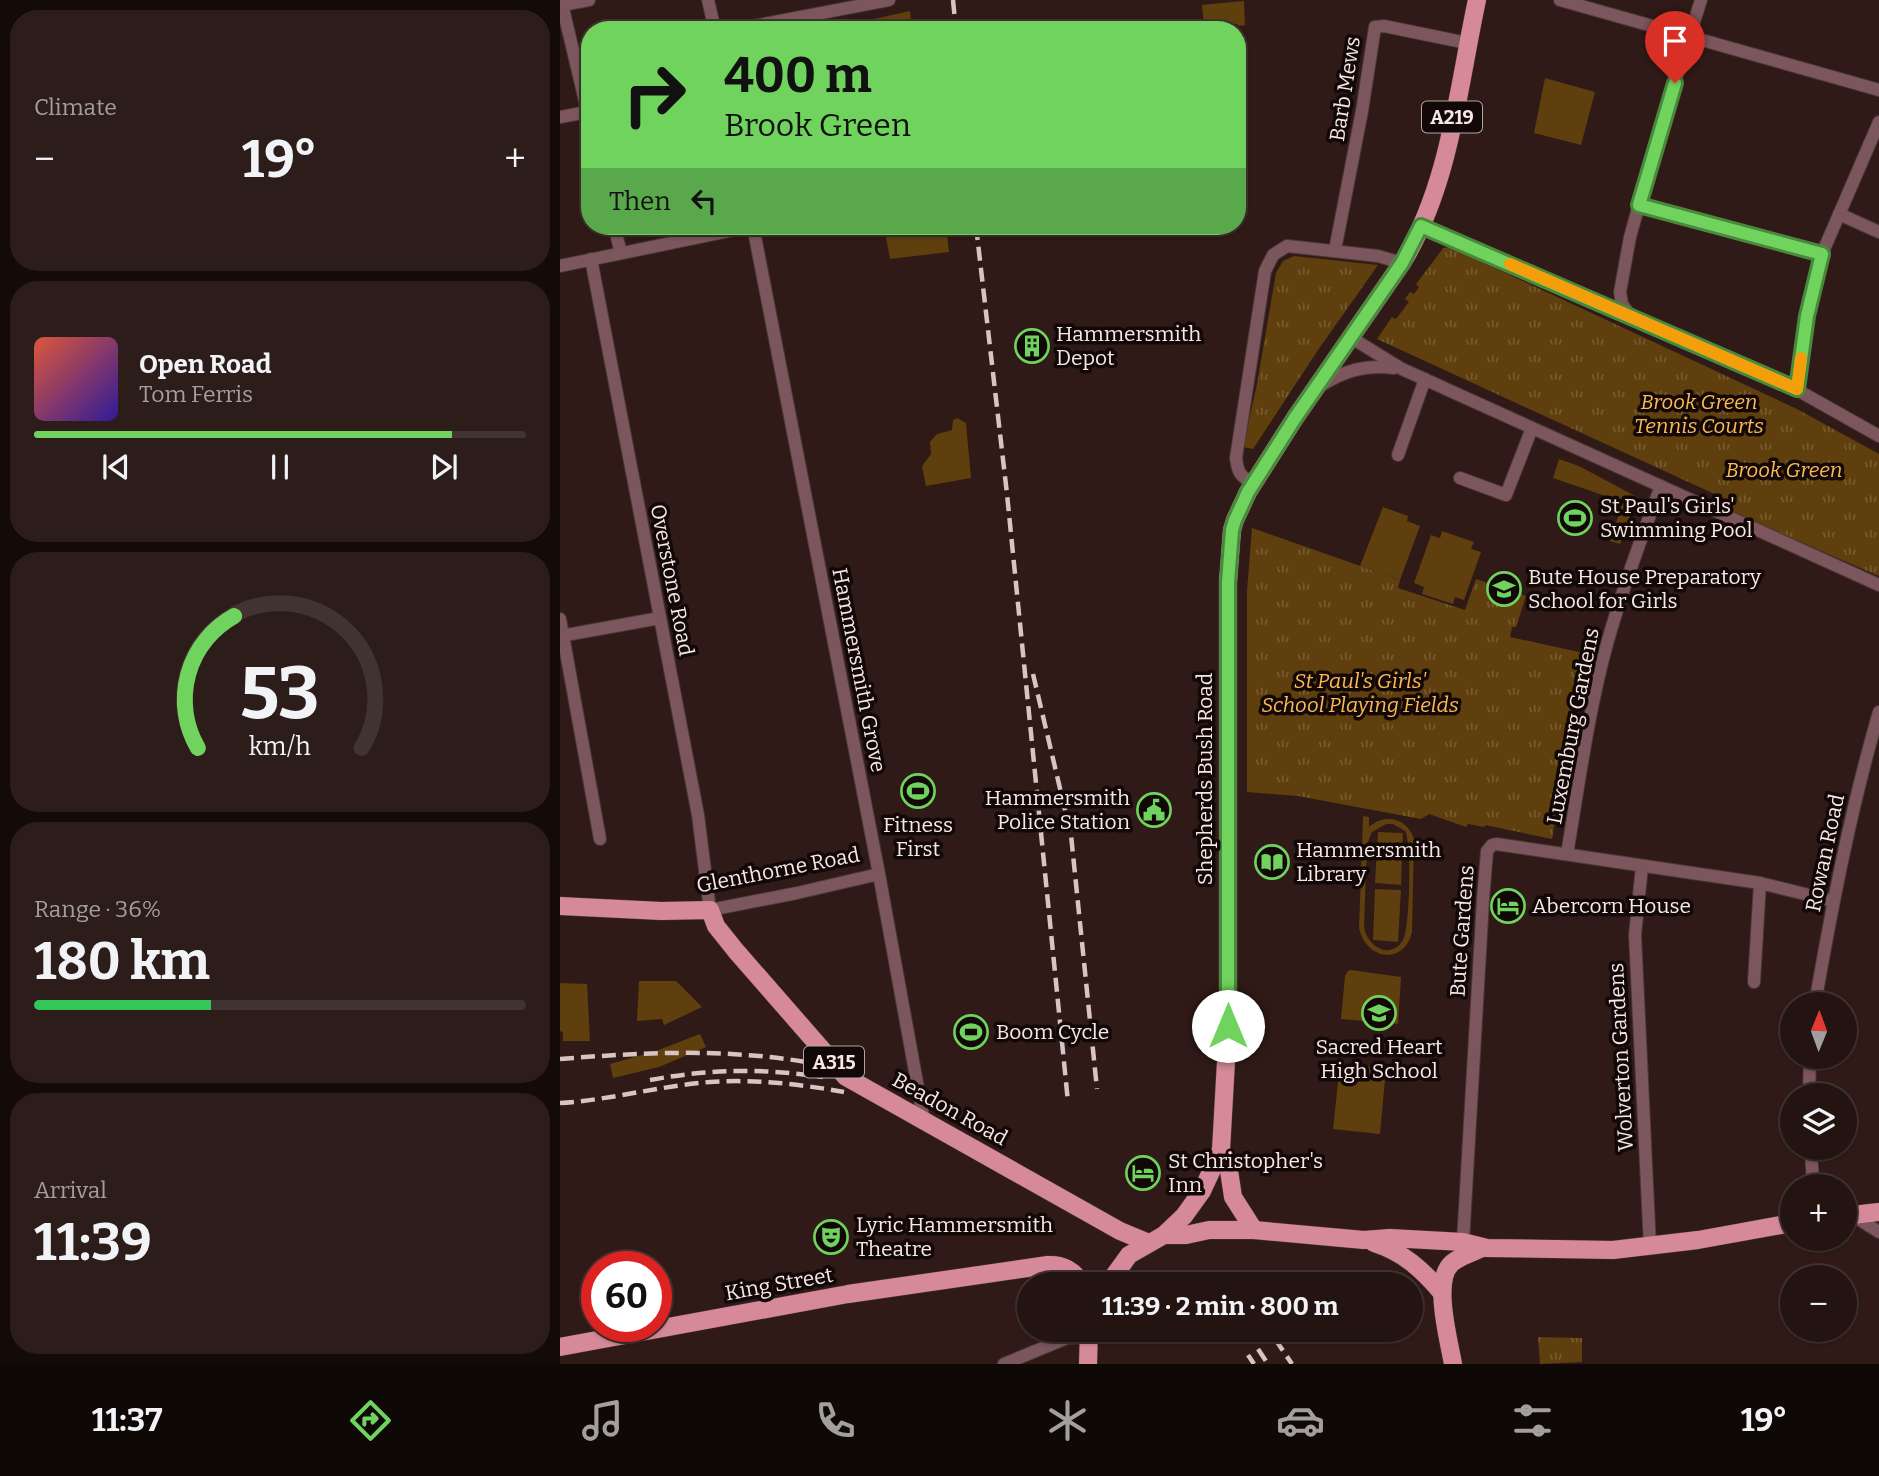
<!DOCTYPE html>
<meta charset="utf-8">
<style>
body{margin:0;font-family:Bitter,serif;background:#2c1d1a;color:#f1f3f6;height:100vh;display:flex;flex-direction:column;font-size:26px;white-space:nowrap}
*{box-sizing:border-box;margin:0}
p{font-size:23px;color:#a39e9f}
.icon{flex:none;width:38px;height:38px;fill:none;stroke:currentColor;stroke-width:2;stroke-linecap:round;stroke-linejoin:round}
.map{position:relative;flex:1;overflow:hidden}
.details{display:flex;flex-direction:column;gap:10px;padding:10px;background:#140b09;width:560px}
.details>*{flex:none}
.guide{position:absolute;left:21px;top:21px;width:665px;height:214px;border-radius:28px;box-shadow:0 2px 5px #0004,0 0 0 2px #413331;background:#70d35e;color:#111;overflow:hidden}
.needle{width:46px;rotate:1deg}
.buttons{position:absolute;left:1220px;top:992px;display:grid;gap:14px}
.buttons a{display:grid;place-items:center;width:77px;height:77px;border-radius:50%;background:#241411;box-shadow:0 2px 5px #0004,0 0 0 2px #413331;font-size:35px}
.speed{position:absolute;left:21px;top:1251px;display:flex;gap:14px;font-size:35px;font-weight:700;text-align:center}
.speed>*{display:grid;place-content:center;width:91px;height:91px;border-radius:50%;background:#241411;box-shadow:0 2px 5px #0004,0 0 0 2px #413331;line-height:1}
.speed .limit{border:10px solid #d22;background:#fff;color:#111}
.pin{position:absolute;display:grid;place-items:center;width:60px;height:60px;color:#fff;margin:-72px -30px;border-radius:50% 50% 50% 0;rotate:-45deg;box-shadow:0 0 7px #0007}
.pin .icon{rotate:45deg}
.me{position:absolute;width:77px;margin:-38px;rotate:0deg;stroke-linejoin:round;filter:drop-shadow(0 0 5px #0008)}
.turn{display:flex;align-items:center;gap:24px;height:147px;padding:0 28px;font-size:32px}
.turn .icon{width:91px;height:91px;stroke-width:2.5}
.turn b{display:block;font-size:49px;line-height:60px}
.then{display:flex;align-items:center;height:66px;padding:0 28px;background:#0003;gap:14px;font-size:26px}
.big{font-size:52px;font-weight:700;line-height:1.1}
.details .tile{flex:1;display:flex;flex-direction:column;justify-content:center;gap:10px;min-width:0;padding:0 24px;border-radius:28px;background:#2c1d1a}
.details .dial{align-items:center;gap:0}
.dial svg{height:182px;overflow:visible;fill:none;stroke:#413331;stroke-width:7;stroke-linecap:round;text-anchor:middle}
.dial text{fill:#f1f3f6;stroke:none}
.song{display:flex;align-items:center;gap:21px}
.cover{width:84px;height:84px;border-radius:10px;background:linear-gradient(135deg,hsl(10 70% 55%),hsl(250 70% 35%))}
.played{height:7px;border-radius:4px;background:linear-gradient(90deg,#70d35e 85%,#413331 85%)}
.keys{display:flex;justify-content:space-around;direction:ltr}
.heat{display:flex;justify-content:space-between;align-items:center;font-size:38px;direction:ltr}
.charge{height:10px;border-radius:5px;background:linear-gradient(90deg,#34c759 36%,#413331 0)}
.trip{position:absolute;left:457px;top:1272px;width:406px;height:70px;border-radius:35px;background:#241411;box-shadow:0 2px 5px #0004,0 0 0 2px #413331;font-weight:700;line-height:70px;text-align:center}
.menu{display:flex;height:112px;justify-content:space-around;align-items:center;background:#0e0807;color:#a39e9f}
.menu .icon{width:49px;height:49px}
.menu .selected{color:#70d35e}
.menu b{font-size:32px;color:#f1f3f6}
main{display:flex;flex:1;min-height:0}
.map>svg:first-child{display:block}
.green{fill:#5e3f0d;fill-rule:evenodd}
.park{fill:url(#park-tufts)}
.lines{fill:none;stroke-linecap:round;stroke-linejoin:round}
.minor-casing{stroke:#4c3734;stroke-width:14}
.primary-casing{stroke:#4c3734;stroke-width:19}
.minor{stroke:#7b565d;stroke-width:12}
.primary{stroke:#d68a99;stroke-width:18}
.rail{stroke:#d6c5c2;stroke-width:4.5;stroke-dasharray:14 7;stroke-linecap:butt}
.route-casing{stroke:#49893d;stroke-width:18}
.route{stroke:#70d35e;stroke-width:12}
.slow{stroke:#f59e0b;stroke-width:12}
.labels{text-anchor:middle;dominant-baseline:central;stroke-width:7;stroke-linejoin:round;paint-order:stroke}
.shield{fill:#110807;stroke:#b3a5a2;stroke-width:2}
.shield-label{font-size:19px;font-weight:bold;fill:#f8e8e5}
.street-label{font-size:21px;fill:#f8e8e5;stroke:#110807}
.poi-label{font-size:21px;fill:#f8e8e5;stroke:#110807;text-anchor:start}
.park-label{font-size:21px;font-style:italic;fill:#fdb953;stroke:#110807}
</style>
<main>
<section class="details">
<div class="tile"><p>Climate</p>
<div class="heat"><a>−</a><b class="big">19°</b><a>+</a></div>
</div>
<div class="tile">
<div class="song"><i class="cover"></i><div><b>Open Road</b><p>Tom Ferris</p></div></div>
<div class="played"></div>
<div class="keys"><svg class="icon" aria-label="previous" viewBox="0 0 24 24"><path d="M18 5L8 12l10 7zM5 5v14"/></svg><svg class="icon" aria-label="pause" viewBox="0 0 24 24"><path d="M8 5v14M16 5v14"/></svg><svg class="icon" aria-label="next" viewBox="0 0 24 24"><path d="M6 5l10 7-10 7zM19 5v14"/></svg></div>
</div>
<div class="tile dial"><svg viewBox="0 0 100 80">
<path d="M14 69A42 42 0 1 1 86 69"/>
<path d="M14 69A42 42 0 0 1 30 11" stroke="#70d35e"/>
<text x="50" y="56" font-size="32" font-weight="700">53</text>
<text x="50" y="72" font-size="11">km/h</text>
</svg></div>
<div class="tile"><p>Range · 36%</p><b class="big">180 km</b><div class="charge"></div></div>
<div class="tile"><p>Arrival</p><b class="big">11:39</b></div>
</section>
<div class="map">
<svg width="1319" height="1364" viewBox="0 0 1319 1364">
<defs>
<pattern id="park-tufts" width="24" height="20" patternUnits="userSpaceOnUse" patternTransform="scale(1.75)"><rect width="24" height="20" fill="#5e3f0d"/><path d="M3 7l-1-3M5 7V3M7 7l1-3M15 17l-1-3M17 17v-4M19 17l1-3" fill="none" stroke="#765b30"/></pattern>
</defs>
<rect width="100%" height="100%" fill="#301a17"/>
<!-- green -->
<g class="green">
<path d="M684 1 685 25 678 26 677 24 644 26 642 5Z"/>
<path d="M350 11 352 30H299L296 23Z"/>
<path d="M985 78 1035 92 1021 145 974 133Z"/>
<path d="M324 226H386L389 252 330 259Z"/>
<path d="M397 418 406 423 411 478 366 486 362 466 371 454 370 442 377 434 392 430 393 420Z"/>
<path d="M999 459 1019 466 1077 497 1060 544 1050 541 1063 502 993 478Z"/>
<path d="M823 507 848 516 847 521 860 526 840 580 800 566Z"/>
<path d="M882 531 914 542 911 549 921 552 904 600 895 597 893 604 862 594 864 587 854 583 871 535 880 538Z"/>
<path d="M803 816 809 817V827C825 813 847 818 854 839L852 932C844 966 806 960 799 928ZM826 824H833L845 831C852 843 850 928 843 940 830 961 807 946 804 927L807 844 812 832Z"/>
<path d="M818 832 843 833 841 885 815 883Z"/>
<path d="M815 889 841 890 838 942 813 940Z"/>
<path d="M791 970 841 977 838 1024 781 1019 785 976 788 971Z"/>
<path d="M79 981H116L142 1007 104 1025 102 1019 77 1021Z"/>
<path d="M0 983 27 984 30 1041H3V1032L0 1031Z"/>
<path d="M140 1034 146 1047 99 1067 53 1078 50 1064 96 1051Z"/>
<path d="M780 1064 826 1068 820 1134 773 1129Z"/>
</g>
<!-- park -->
<g class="park">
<path d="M890 247 1237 409 1319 454V576L1169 511 1172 502 817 339 832 317 836 319 849 302 845 299 850 292 854 294 859 287 856 284 881 251 883 248Z"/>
<path d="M734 256 818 265 758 350 693 449 683 447 697 384 716 273 723 261Z"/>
<path d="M692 528 840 580 838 588 905 610 916 579 966 596 956 627H952L950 637 1028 654 1011 727 992 839 925 825V827L908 824 906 827 869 814 861 819 738 796 687 792V591Z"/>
<path d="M978 1337 1022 1338V1362L980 1364Z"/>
</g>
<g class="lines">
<!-- minor casing -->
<g class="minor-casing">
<g id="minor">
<path d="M1 0 30 122"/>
<path d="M148 0 155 30"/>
<path d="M1000 0 1319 90"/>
<path d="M2 5 29 0"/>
<path d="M173 30 329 0"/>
<path d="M0 117 27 112"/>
<path d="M1079 205 1262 254"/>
<path d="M1279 214 1319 232"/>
<path d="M54 226 61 253"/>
<path d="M193 226 319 874 364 1121"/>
<path d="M861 226 1223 382 1319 436"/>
<path d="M775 250 802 111 815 27 824 26 907 43"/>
<path d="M31 259 138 815 150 910 237 893 319 874"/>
<path d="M0 266 193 226"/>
<path d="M1070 315 1062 304 1060 292 1070 237 1100 129 1141 0"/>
<path d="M790 337 842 369 1319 585"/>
<path d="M760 386C784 371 805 364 834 368"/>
<path d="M1237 389 1247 315 1262 254 1319 122"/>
<path d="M838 455 865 379"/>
<path d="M900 478 946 495 972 428"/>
<path d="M694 483C680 477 678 473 676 458L705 271 713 255 727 246 818 256 842 263"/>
<path d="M0 619 40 839"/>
<path d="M0 636 100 618"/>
<path d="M1007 854C1019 784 1028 713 1047 644 1062 590 1081 538 1101 486"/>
<path d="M1082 866 1075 935 1090 1247"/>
<path d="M1194 982 1200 883"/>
<path d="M1255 1004C1272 906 1291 808 1319 712"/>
<path d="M1249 1096 1250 1057"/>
<path d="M1251 1148 1253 1186"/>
<path d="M1292 1215 1319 1232"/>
<path d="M903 1242 923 900 927 851 932 845 936 844 1200 883 1273 901"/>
<path d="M444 1364 507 1338 529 1337"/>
</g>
</g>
<!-- primary casing -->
<g class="primary-casing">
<g id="primary">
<path d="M0 906 101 911 150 910 156 926 176 951 286 1077 560 1231 589 1243"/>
<path d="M661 1150 668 1164 673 1197 694 1230"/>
<path d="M1284 1216 1319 1212"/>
<path d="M604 1235H626L649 1230H694L804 1240 830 1238 903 1242 927 1248 1053 1250 1138 1240 1232 1223"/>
<path d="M814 1243C843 1252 863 1270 882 1293"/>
<path d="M548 1284 569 1255 604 1235 624 1216 642 1191 661 1150 668 1026V582L672 530 675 520 688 492 735 418 842 263C890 185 898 88 917 0"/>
<path d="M0 1347 288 1294 488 1265C502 1264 515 1271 522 1284"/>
<path d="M528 1364 529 1330"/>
<path d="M893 1364C889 1340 872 1280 892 1263 900 1256 912 1253 922 1248"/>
</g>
</g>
<!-- minor -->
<use href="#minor" class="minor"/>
<!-- primary -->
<use href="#primary" class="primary"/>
<!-- rail -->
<g class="rail">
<path d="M393 0 396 30"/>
<path d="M416 226 447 494 508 1102"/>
<path d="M473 674 511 835 537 1089"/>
<path d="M0 1059C86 1052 172 1048 257 1064"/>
<path d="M90 1080C150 1069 202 1068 263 1077"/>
<path d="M0 1103C50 1100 99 1086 150 1082 195 1079 239 1084 284 1092"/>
<path d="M715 1339 732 1364"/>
<path d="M698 1349 708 1364"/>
<path d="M688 1355 694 1364"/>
</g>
</g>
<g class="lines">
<!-- route casing -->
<g class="route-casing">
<path id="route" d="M668 1026V582L672 530 675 520 688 492 735 418 842 263 861 226 1237 389 1247 316 1262 254 1079 205 1115 83"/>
</g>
<!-- route -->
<use href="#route" class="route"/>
<!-- slow -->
<path class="slow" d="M950 264 1237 389 1241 358"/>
</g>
<!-- icons -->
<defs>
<g id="building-ring" transform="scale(1.75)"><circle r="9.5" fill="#110807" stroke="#70d35e" stroke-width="1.5"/><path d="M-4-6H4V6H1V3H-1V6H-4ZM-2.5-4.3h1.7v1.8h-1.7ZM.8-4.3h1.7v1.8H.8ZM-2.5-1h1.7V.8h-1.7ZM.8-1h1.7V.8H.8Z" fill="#70d35e"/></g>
<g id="stadium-ring" transform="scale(1.75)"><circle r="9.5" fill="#110807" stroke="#70d35e" stroke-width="1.5"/><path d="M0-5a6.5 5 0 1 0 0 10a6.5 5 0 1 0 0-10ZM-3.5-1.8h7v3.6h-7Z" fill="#70d35e"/></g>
<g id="school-ring" transform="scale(1.75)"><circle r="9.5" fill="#110807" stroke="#70d35e" stroke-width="1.5"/><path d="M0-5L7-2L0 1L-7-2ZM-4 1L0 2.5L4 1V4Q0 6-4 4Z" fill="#70d35e"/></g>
<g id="civic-ring" transform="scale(1.75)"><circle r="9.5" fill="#110807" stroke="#70d35e" stroke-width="1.5"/><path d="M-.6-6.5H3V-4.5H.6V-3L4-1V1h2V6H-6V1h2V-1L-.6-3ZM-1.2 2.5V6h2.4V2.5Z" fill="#70d35e"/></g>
<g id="library-ring" transform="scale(1.75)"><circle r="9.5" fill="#110807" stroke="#70d35e" stroke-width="1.5"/><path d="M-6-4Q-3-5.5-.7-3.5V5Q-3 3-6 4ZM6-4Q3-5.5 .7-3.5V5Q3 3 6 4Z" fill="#70d35e"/></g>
<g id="hotel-ring" transform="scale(1.75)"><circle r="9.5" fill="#110807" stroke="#70d35e" stroke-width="1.5"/><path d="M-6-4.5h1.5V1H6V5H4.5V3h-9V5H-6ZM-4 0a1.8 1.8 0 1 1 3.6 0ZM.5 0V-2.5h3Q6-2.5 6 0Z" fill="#70d35e"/></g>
<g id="theatre-ring" transform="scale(1.75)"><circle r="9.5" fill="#110807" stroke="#70d35e" stroke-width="1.5"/><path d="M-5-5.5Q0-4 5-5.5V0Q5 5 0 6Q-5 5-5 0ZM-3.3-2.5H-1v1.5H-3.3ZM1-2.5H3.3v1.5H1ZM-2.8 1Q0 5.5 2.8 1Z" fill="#70d35e"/></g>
</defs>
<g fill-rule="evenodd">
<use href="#building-ring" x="472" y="346"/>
<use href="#stadium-ring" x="1015" y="518"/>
<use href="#school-ring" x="944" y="589"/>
<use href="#stadium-ring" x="358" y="791"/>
<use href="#civic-ring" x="594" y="810"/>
<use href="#library-ring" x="712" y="862"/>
<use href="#hotel-ring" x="948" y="906"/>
<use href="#school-ring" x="819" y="1013"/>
<use href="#stadium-ring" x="411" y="1032"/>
<use href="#hotel-ring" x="583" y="1173"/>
<use href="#theatre-ring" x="271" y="1237"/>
</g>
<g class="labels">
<!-- shield labels -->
<g class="shield">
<rect x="862" y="101.5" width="60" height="31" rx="5"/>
<rect x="244" y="1046.5" width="60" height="31" rx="5"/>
</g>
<g class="shield-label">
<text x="892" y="117">A219</text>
<text x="274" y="1062">A315</text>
</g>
<!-- street labels -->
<g class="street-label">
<text transform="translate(785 89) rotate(-81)">Barb Mews</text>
<text transform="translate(112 580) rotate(79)">Overstone Road</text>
<text transform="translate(299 670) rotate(79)">Hammersmith Grove</text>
<text transform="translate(1013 726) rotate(-79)">Luxemburg Gardens</text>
<text transform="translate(645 779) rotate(-90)">Shepherds Bush Road</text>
<text transform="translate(1265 853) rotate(-78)">Rowan Road</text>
<text transform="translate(218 870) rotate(-11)">Glenthorne Road</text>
<text transform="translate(902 931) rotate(-86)">Bute Gardens</text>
<text transform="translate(1061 1057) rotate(-93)">Wolverton Gardens</text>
<text transform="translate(390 1109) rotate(29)">Beadon Road</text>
<text transform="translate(219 1284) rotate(-10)">King Street</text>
</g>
<!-- poi labels -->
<g class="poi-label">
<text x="496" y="334">Hammersmith<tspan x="496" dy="24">Depot</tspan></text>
<text x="1040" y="506">St Paul's Girls'<tspan x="1040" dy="24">Swimming Pool</tspan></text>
<text x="968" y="577">Bute House Preparatory<tspan x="968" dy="24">School for Girls</tspan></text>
<text x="570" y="798" text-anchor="end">Hammersmith<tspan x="570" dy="24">Police Station</tspan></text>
<text x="358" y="825" text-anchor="middle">Fitness<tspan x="358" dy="24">First</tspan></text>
<text x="736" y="850">Hammersmith<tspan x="736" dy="24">Library</tspan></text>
<text x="972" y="906">Abercorn House</text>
<text x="436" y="1032">Boom Cycle</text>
<text x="819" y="1047" text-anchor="middle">Sacred Heart<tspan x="819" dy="24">High School</tspan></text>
<text x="608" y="1161">St Christopher's<tspan x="608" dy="24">Inn</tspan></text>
<text x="296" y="1225">Lyric Hammersmith<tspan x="296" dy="24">Theatre</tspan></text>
</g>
<!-- park labels -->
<g class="park-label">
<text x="1139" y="402">Brook Green<tspan x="1139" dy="24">Tennis Courts</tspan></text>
<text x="1224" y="470">Brook Green</text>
<text x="800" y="681">St Paul's Girls'<tspan x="800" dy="24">School Playing Fields</tspan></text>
</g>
</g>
</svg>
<div class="buttons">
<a><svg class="needle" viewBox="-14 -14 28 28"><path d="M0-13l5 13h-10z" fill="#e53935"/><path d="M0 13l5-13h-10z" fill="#a39e9f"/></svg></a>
<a><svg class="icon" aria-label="layers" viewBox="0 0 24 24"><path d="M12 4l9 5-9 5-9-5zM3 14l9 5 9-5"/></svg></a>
<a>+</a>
<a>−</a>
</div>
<div class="speed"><div class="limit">60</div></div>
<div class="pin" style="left:1115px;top:83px;background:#d93025"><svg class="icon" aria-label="arrive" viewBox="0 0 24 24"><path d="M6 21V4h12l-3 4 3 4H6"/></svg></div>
<svg class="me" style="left:668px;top:1026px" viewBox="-20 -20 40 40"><circle r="19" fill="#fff"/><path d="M0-13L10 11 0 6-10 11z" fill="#70d35e"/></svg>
<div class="trip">11:39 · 2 min · 800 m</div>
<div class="guide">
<div class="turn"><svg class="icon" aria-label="right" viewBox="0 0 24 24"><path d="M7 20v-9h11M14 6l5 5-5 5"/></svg><div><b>400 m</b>Brook Green</div></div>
<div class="then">Then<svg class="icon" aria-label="left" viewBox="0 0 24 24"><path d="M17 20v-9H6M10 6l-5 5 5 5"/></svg></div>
</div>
</div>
</main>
<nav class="menu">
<b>11:37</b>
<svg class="icon selected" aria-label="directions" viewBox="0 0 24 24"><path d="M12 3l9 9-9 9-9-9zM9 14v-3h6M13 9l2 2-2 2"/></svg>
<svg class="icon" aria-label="music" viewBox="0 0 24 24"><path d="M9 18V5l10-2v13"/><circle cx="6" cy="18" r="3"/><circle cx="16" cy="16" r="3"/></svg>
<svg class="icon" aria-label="phone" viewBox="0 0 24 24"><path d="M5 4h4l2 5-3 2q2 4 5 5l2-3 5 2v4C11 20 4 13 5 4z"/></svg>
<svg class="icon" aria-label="climate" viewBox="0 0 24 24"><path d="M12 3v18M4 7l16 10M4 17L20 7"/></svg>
<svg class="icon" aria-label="car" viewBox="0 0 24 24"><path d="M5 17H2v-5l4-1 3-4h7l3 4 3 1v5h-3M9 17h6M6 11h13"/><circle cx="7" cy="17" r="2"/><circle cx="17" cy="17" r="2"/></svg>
<svg class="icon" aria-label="filters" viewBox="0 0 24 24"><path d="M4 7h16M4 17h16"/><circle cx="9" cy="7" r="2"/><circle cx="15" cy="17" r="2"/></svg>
<b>19°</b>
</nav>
